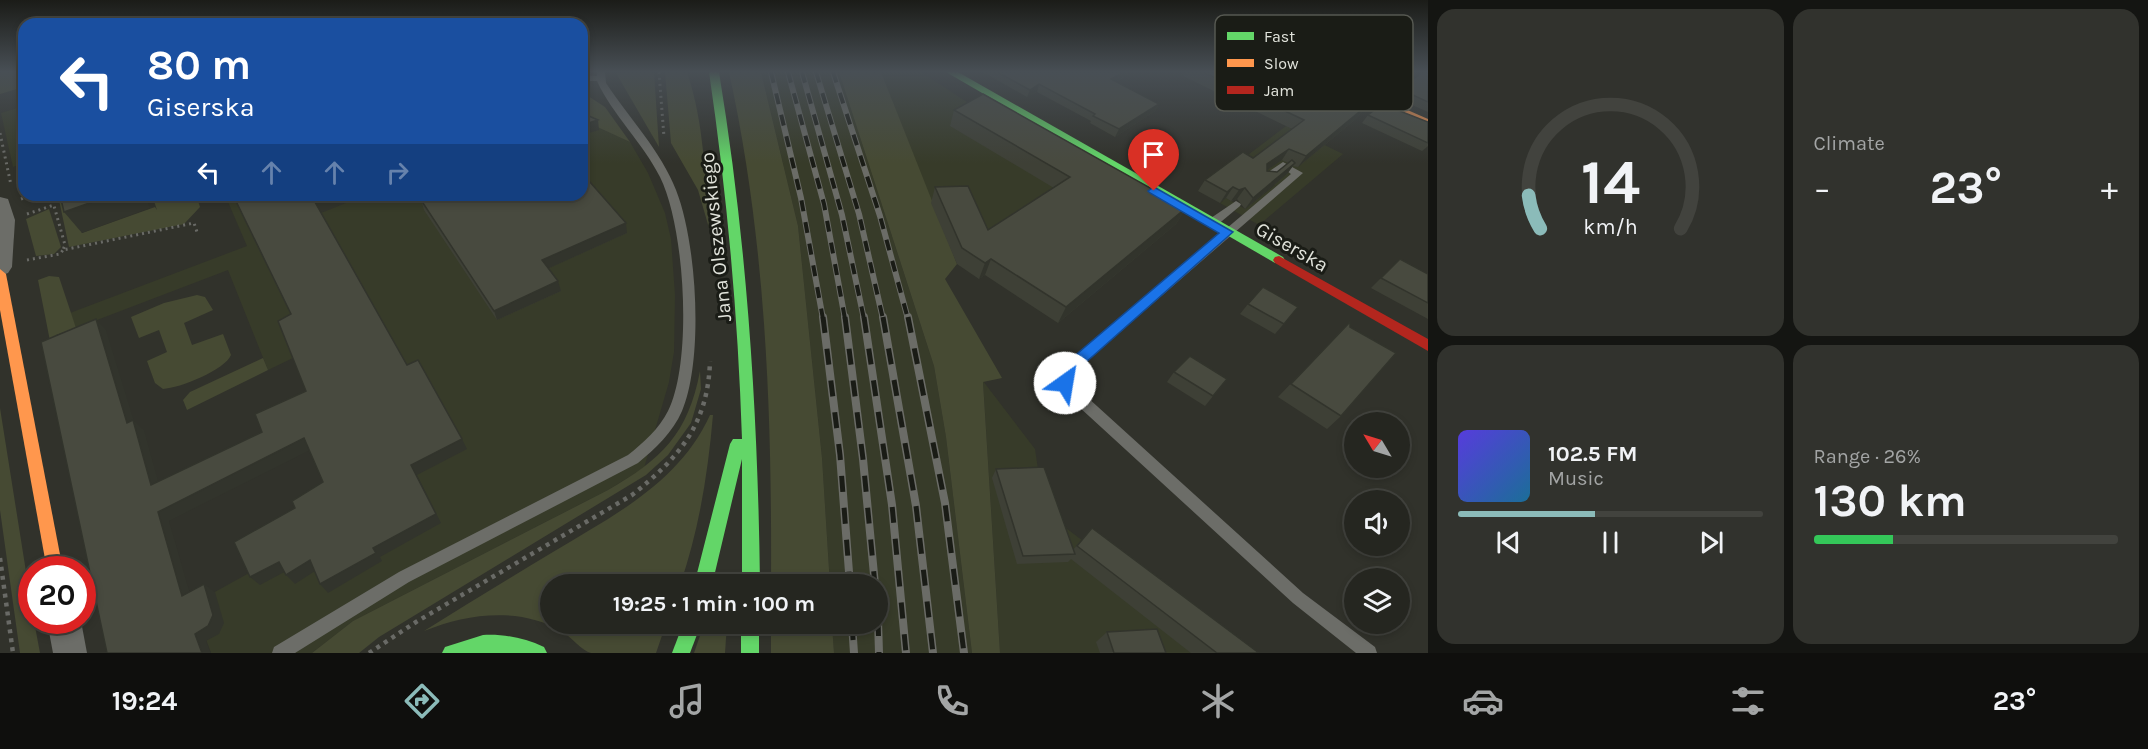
<!DOCTYPE html>
<meta charset="utf-8">
<style>
body{margin:0;font-family:Karla,sans-serif;background:#31322d;color:#f1f3f6;height:100vh;display:flex;flex-direction:column;font-size:22px;white-space:nowrap}
*{box-sizing:border-box;margin:0}
p{font-size:20px;color:#a3a5a5}
.icon{flex:none;width:33px;height:33px;fill:none;stroke:currentColor;stroke-width:2;stroke-linecap:round;stroke-linejoin:round}
.map{position:relative;flex:1;overflow:hidden}
.details{display:flex;flex-direction:column;gap:9px;padding:9px;background:#141512;width:720px}
.details>*{flex:none}
.banner{position:absolute;left:18px;top:18px;width:570px;height:183px;border-radius:18px;box-shadow:0 3px 9px #0003,0 0 0 2px #42433e;background:#1a4fa0;color:#fff;overflow:hidden}
.needle{width:39px;rotate:308deg}
.fabs{position:absolute;left:1344px;top:412px;display:grid;gap:12px}
.fabs a{display:grid;place-items:center;width:66px;height:66px;border-radius:50%;background:#252620;box-shadow:0 3px 9px #0003,0 0 0 2px #42433e;font-size:30px}
.speed{position:absolute;left:18px;top:556px;display:flex;gap:12px;font-size:30px;font-weight:700;text-align:center}
.speed>*{display:grid;place-content:center;width:78px;height:78px;border-radius:50%;background:#252620;box-shadow:0 3px 9px #0003,0 0 0 2px #42433e;line-height:1}
.speed .limit{border:9px solid #d22;background:#fff;color:#111}
.pin{position:absolute;display:grid;place-items:center;width:51px;height:51px;color:#fff;margin:-62px -26px;border-radius:50% 50% 50% 0;rotate:-45deg;box-shadow:0 0 6px #0007}
.pin .icon{rotate:45deg}
.me{position:absolute;width:66px;margin:-33px;rotate:32deg;stroke-linejoin:round;filter:drop-shadow(0 0 4px #0008)}
.turn{display:flex;align-items:center;gap:21px;height:126px;padding:0 30px;font-size:27px}
.turn .icon{width:78px;height:78px;stroke-width:2.5}
.turn b{display:block;font-size:42px;line-height:51px}
.lanes{display:flex;align-items:center;height:57px;padding:0 30px;background:#0003;justify-content:center;gap:30px;direction:ltr}
.lanes .off{opacity:.35}
.big{font-size:45px;font-weight:700;line-height:1.1}
.details .card{flex:1;display:flex;flex-direction:column;justify-content:center;gap:9px;min-width:0;padding:0 21px;border-radius:18px;background:#31322d}
.details .dial{align-items:center;gap:0}
.dial svg{height:156px;overflow:visible;fill:none;stroke:#42433e;stroke-width:7;stroke-linecap:round;text-anchor:middle}
.dial text{fill:#f1f3f6;stroke:none}
.song{display:flex;align-items:center;gap:18px}
.cover{width:72px;height:72px;border-radius:9px;background:linear-gradient(135deg,hsl(250 70% 55%),hsl(200 70% 35%))}
.played{height:6px;border-radius:3px;background:linear-gradient(90deg,#8bbbb9 45%,#42433e 45%)}
.keys{display:flex;justify-content:space-around;direction:ltr}
.heat{display:flex;justify-content:space-between;align-items:center;font-size:33px;direction:ltr}
.charge{height:9px;border-radius:4px;background:linear-gradient(90deg,#34c759 26%,#42433e 0)}
.details .tiles{flex:1;display:grid;gap:9px;grid-template-columns:repeat(2,1fr)}
.trip{position:absolute;left:540px;top:574px;width:348px;height:60px;border-radius:30px;background:#252620;box-shadow:0 3px 9px #0003,0 0 0 2px #42433e;font-weight:700;line-height:60px;text-align:center}
.dock{display:flex;height:96px;justify-content:space-around;align-items:center;background:#0f0f0d;color:#a3a5a5}
.dock .icon{width:42px;height:42px}
.dock .selected{color:#8bbbb9}
.dock b{font-size:27px;color:#f1f3f6}
main{display:flex;flex:1;min-height:0}
.map>svg:first-child{display:block}
.built{fill:#373b29}
.green{fill:#464a33}
.lines{fill:none;stroke-linecap:round;stroke-linejoin:round}
.path-far1{stroke:#696a66;stroke-width:3;stroke-dasharray:2 4;stroke-linecap:butt}
.path{stroke:#696a66;stroke-width:4.5;stroke-dasharray:4 5;stroke-linecap:butt}
.lane{fill:#6c6d68;fill-rule:evenodd}
.street{fill:#6c6d68;fill-rule:evenodd}
.fast{fill:#63d668;fill-rule:evenodd}
.slow{fill:#ff974d;fill-rule:evenodd}
.jam{fill:#b3261e;fill-rule:evenodd}
.rail-far1-casing{stroke:#6b6c67;stroke-width:6}
.rail-casing{stroke:#6b6c67;stroke-width:8}
.rail-far1{stroke:#1a1c16;stroke-width:4;stroke-dasharray:11;stroke-linecap:butt}
.rail{stroke:#1a1c16;stroke-width:5;stroke-dasharray:16;stroke-linecap:butt}
.wall{fill:#3e4036;fill-rule:evenodd}
.shaded-wall{fill:#32342c}
.building{fill:#484a3f;stroke:#32342c;stroke-width:1.5}
.route{fill:#1a73e8;stroke:#114b97;stroke-width:1.5}
.labels{text-anchor:middle;dominant-baseline:central;stroke-width:6;stroke-linejoin:round;paint-order:stroke}
.street-label{font-size:20px;fill:#e1e3db;stroke:#1a1c16}
.key{fill:#1a1c16;stroke:#565851;stroke-width:1.5}
.key-label{font-size:16px;fill:#e1e3db}
</style>
<main>
<div class="map">
<svg width="1428" height="653" viewBox="0 0 1428 653">
<rect width="100%" height="100%" fill="#31322b"/>
<!-- built -->
<g class="built">
<path d="M761 72H839L934 366 946 437 972 653H834L832 624H878V585H830L822 458 798 226Z"/>
<path d="M881 72H921L979 110 1139 203 984 249 963 202 931 203Z"/>
<path d="M24 106V163L13 167 1 113Z"/>
<path d="M582 120 630 142 648 173 665 213 671 239 675 295 674 352 669 382 644 468 608 490 353 621 312 653H211L193 604 360 512 295 357 268 370 228 270 76 328 70 313 247 246 225 195H582Z"/>
<path d="M1286 126 1343 154 1259 225 1220 203 1226 198 1245 209 1275 185 1236 164Z"/>
<path d="M983 381 1035 449 1039 476 1054 519 1231 653H1000Z"/>
</g>
<!-- green -->
<g class="green">
<path d="M0 72H24V87L0 94Z"/>
<path d="M654 72 659 147 616 73Z"/>
<path d="M665 72H687C704 122 705 176 709 228L698 190 671 143Z"/>
<path d="M729 72H761L798 226 822 458 830 585H771C772 412 766 241 729 72Z"/>
<path d="M839 72H881L957 264 945 279 1002 378 983 382 1000 653H972L946 437 934 366Z"/>
<path d="M582 92 605 107 630 142 582 120Z"/>
<path d="M152 195H206L197 198 200 207 184 224 69 247 59 200 71 196 82 233 155 207 157 210Z"/>
<path d="M49 209 61 247 54 254 36 256 26 219Z"/>
<path d="M49 276 59 277 76 328 56 335V339L50 341 38 280Z"/>
<path d="M197 295 205 297 213 310 184 323 192 345 223 334 231 355C225 370 180 388 163 389L155 383 147 361 167 352 159 330 139 338 131 317 164 303Z"/>
<path d="M263 358 268 370 187 410 183 400 190 392Z"/>
<path d="M700 371 701 389 691 423 668 455 646 475 379 637 359 653H312L353 621 608 490C662 459 688 434 700 371Z"/>
<path d="M0 408 31 603 32 621H34L40 653H20L0 510Z"/>
<path d="M710 415H713C708 473 699 530 680 585H550V624H666L656 653C635 653 611 653 591 653 582 651 571 637 562 631 519 607 468 613 424 631 467 604 510 578 553 552 614 515 679 483 710 415Z"/>
<path d="M704 624H727L725 653H694Z"/>
<path d="M771 624H832L834 653H771Z"/>
</g>
<g class="lines">
<!-- path-far1 -->
<g class="path-far1">
<path d="M659 72 664 137"/>
<path d="M0 133 11 185"/>
<path d="M51 195 65 245 63 250 194 223 197 232"/>
<path d="M21 199 32 195"/>
<path d="M27 214 54 205"/>
<path d="M27 260 60 254 63 250"/>
</g>
<!-- path -->
<g class="path">
<path d="M0 558 13 653"/>
<path d="M369 653 416 622 632 495C680 457 708 424 710 361"/>
</g>
<!-- lane -->
<g class="lane">
<path d="M597 72H605L606 83C629 118 661 151 676 190 697 243 704 359 682 411 673 432 655 449 638 463L409 582 295 653H272L274 647 399 572 628 455C643 443 659 429 668 411 693 361 685 227 660 177 643 143 612 114 597 81H582V75L597 76Z"/>
<path d="M1283 162 1303 173 1074 372 1072 380 1076 387 1303 593 1375 647 1377 653H1356L1293 603 1066 395 1059 380 1066 364 1291 174 1284 169 1269 181H1261V177Z"/>
<path d="M1236 201 1241 204 1240 206 1216 226H1208L1207 223 1208 220Z"/>
</g>
<!-- street -->
<g class="street">
<path d="M1371 72H1392L1364 95H1350L1347 91Z"/>
<path d="M0 197 8 199 15 220 12 267 8 273 0 276Z"/>
<path d="M47 621H81L87 653H53Z"/>
</g>
<!-- fast -->
<g class="fast">
<path d="M709 72H719C747 242 758 413 760 585H742V459L712 585H694L730 444 733 439H742C738 316 727 194 709 72Z"/>
<path d="M946 72H958L1283 257 1285 260 1283 263H1275Z"/>
<path d="M683 624H701L690 653H672Z"/>
<rect x="741" y="624" width="18" height="29"/>
<path d="M483 635C506 634 524 638 544 647L547 653H442L445 647Z"/>
</g>
<!-- slow -->
<g class="slow">
<path d="M1308 72H1321L1428 119V126Z"/>
<path d="M0 269 6 274 63 570H47L0 310Z"/>
</g>
<!-- jam -->
<path class="jam" d="M1279 256 1428 339V351L1275 263 1273 260 1275 257Z"/>
<!-- rail-far1 casing -->
<g class="rail-far1-casing">
<g id="rail-far1">
<path d="M771 72 801 198 823 319"/>
<path d="M788 72 824 204 845 319"/>
<path d="M802 72 842 215 864 319"/>
<path d="M816 72 859 214 883 319"/>
<path d="M833 72 880 216 908 319"/>
</g>
</g>
<!-- rail casing -->
<g class="rail-casing">
<g id="rail">
<path d="M823 317 840 455 850 585"/>
<path d="M845 317 863 459 875 585"/>
<path d="M864 317 892 505 906 653"/>
<path d="M883 317 916 506 933 653"/>
<path d="M908 317 945 503 964 653"/>
<path d="M878 620 879 653"/>
<path d="M852 624 854 653"/>
</g>
</g>
<!-- rail-far1 -->
<use href="#rail-far1" class="rail-far1"/>
<!-- rail -->
<use href="#rail" class="rail"/>
</g>
<!-- wall -->
<g class="wall">
<path d="M983 72H1133L1116 82 1159 104 1155 111 1115 137 1090 123 1091 121 1037 92 1027 97Z"/>
<path d="M1185 72H1296L1308 81 1365 107 1357 118 1298 167 1293 166 1287 174 1245 209 1237 199 1231 201 1226 198 1220 203 1198 191 1205 180 1253 158 1292 129 1183 76ZM1282 160 1288 163 1277 172 1267 171V170Z"/>
<path d="M1428 72V112L1394 97 1400 89Z"/>
<path d="M954 110 1186 208 1176 224 1058 323 985 275 979 279 957 264 931 203 935 187 988 230 1054 188 950 126Z"/>
<path d="M1368 115 1428 122V146L1422 151 1362 123Z"/>
<path d="M421 200 627 233 549 268 561 291 497 320 424 210Z"/>
<path d="M1428 274V319L1371 288 1381 278Z"/>
<path d="M1248 304 1298 307 1275 334 1240 314Z"/>
<path d="M1350 322 1341 416 1327 429 1278 397Z"/>
<path d="M1174 372 1227 379 1205 406 1167 382Z"/>
<path d="M996 469 1073 550 1092 528 1259 653H1191L1071 559 1068 562 1017 564 992 478Z"/>
<path d="M1107 632 1166 653H1100L1096 642Z"/>
</g>
<!-- shaded-wall -->
<g class="shaded-wall">
<path d="M1124 72H1133L1108 86 1111 79Z"/>
<path d="M1039 84 1037 92 1027 97 1030 90Z"/>
<path d="M1159 104 1155 111 1115 137 1119 129Z"/>
<path d="M1365 107 1357 118 1298 167 1306 156Z"/>
<path d="M598 120 599 130 582 135V125Z"/>
<path d="M1289 149 1282 160 1260 175 1267 164Z"/>
<path d="M1295 163 1287 174 1245 209 1253 198Z"/>
<path d="M1233 187 1226 198 1220 203 1227 192Z"/>
<path d="M1245 188 1237 199 1231 201 1239 190Z"/>
<path d="M112 195H145L150 208 82 233 64 212Z"/>
<path d="M332 195H354L356 199 321 213 315 202Z"/>
<path d="M1186 208 1176 224 1058 323 1066 307Z"/>
<path d="M626 223 627 233 545 270 542 260Z"/>
<path d="M991 259 985 275 979 279 985 263Z"/>
<path d="M558 281 561 291 497 320 494 311Z"/>
<path d="M96 319 106 330 134 421 144 430 162 495 151 485 127 423Z"/>
<path d="M304 438 312 449 169 521 193 604 182 596 158 512Z"/>
<path d="M462 439 467 449 417 475 441 523 380 557 382 561 328 593 320 584 373 548 411 465Z"/>
<path d="M310 560 318 569 295 584 286 575Z"/>
<path d="M279 562 288 570 260 585 250 577Z"/>
<path d="M204 584 215 592 224 623 219 634 206 641 211 653H202L195 634Z"/>
</g>
<!-- building -->
<g class="building">
<path d="M997 72H1124L1111 79 1159 104 1119 129 1093 116 1095 114 1039 84 1030 90Z"/>
<path d="M1203 72H1296L1307 76 1305 79 1308 81 1365 107 1306 156 1289 149 1267 164V171L1277 172 1292 160 1295 163 1253 198 1245 188 1239 190 1233 187 1227 192 1205 180 1243 152 1253 158 1304 120Z"/>
<path d="M1423 72H1428V102L1400 89Z"/>
<path d="M983 94 1186 208 1066 307 991 259 985 263 962 248 935 187 968 186 988 230 1070 177 954 110Z"/>
<path d="M1382 104 1428 122V143L1368 115Z"/>
<path d="M582 113 598 120 582 125Z"/>
<path d="M582 173 626 223 542 260 558 281 494 311 421 200 432 195H582Z"/>
<path d="M60 195H112L64 212Z"/>
<path d="M233 195H332L315 202 407 365 418 360 462 439 411 465 436 514 373 548 376 553 320 584 310 560 286 575 279 562 250 577 234 542 295 508 292 501 323 482 304 438 158 512 182 596 204 584 213 615 208 626 195 634 202 653H107L41 342 96 319 127 423 133 420 151 485 262 432 255 414 306 391 278 321 291 314Z"/>
<path d="M1400 259 1428 274V303L1381 278Z"/>
<path d="M1263 287 1298 307 1284 324 1248 304Z"/>
<path d="M1350 322V327L1396 353 1341 416 1291 384Z"/>
<path d="M1190 356 1227 379 1213 396 1174 372Z"/>
<path d="M1044 467 1075 554 1023 556 996 469Z"/>
<path d="M1092 528 1259 653H1217L1077 546Z"/>
<path d="M1157 629 1166 653H1114L1107 632Z"/>
</g>
<!-- sky -->
<linearGradient id="sky" x2="0" y2="1"><stop stop-color="#1b1c18"/><stop offset="0.44" stop-color="#484f55"/><stop offset="1" stop-color="#484f55" stop-opacity="0"/></linearGradient>
<rect width="1428" height="163" fill="url(#sky)"/>
<!-- route -->
<path class="route" d="M1154 187 1233 232 1075 372 1070 387H1060L1058 375 1065 364 1219 233 1150 193 1148 191Z"/>
<g class="labels">
<!-- street labels -->
<g class="street-label">
<text transform="translate(716 237) rotate(-96)">Jana Olszewskiego</text>
<text transform="translate(1292 247) rotate(30)">Giserska</text>
</g>
</g>
<!-- legend -->
<rect x="1215" y="15" width="198" height="96" rx="9" class="key"/>
<rect x="1227" y="32" width="27" height="8" fill="#63d668"/>
<rect x="1227" y="59" width="27" height="8" fill="#ff974d"/>
<rect x="1227" y="86" width="27" height="8" fill="#b3261e"/>
<g class="key-label">
<text x="1264" y="42">Fast</text>
<text x="1264" y="69">Slow</text>
<text x="1264" y="96">Jam</text>
</g>
</svg>
<div class="fabs">
<a><svg class="needle" viewBox="-14 -14 28 28"><path d="M0-13l5 13h-10z" fill="#e53935"/><path d="M0 13l5-13h-10z" fill="#a3a5a5"/></svg></a>
<a><svg class="icon" aria-label="sound" viewBox="0 0 24 24"><path d="M4 9h4l5-4v14l-5-4H4zM17 9q2 3 0 6"/></svg></a>
<a><svg class="icon" aria-label="layers" viewBox="0 0 24 24"><path d="M12 4l9 5-9 5-9-5zM3 14l9 5 9-5"/></svg></a>
</div>
<div class="speed"><div class="limit">20</div></div>
<div class="pin" style="left:1154px;top:191px;background:#d93025"><svg class="icon" aria-label="arrive" viewBox="0 0 24 24"><path d="M6 21V4h12l-3 4 3 4H6"/></svg></div>
<svg class="me" style="left:1065px;top:383px" viewBox="-20 -20 40 40"><circle r="19" fill="#fff"/><path d="M0-13L10 11 0 6-10 11z" fill="#1a73e8"/></svg>
<div class="trip">19:25 · 1 min · 100 m</div>
<div class="banner">
<div class="turn"><svg class="icon" aria-label="left" viewBox="0 0 24 24"><path d="M17 20v-9H6M10 6l-5 5 5 5"/></svg><div><b>80 m</b>Giserska</div></div>
<div class="lanes"><svg class="icon" aria-label="left" viewBox="0 0 24 24"><path d="M17 20v-9H6M10 6l-5 5 5 5"/></svg><svg class="icon off" aria-label="ahead" viewBox="0 0 24 24"><path d="M12 20V5M6 11l6-6 6 6"/></svg><svg class="icon off" aria-label="ahead" viewBox="0 0 24 24"><path d="M12 20V5M6 11l6-6 6 6"/></svg><svg class="icon off" aria-label="right" viewBox="0 0 24 24"><path d="M7 20v-9h11M14 6l5 5-5 5"/></svg></div>
</div>
</div>
<section class="details">
<div class="tiles">
<div class="card dial"><svg viewBox="0 0 100 80">
<path d="M14 69A42 42 0 1 1 86 69"/>
<path d="M14 69A42 42 0 0 1 8 52" stroke="#8bbbb9"/>
<text x="50" y="56" font-size="32" font-weight="700">14</text>
<text x="50" y="72" font-size="11">km/h</text>
</svg></div>
<div class="card"><p>Climate</p>
<div class="heat"><a>−</a><b class="big">23°</b><a>+</a></div>
</div>
<div class="card">
<div class="song"><i class="cover"></i><div><b>102.5 FM</b><p>Music</p></div></div>
<div class="played"></div>
<div class="keys"><svg class="icon" aria-label="previous" viewBox="0 0 24 24"><path d="M18 5L8 12l10 7zM5 5v14"/></svg><svg class="icon" aria-label="pause" viewBox="0 0 24 24"><path d="M8 5v14M16 5v14"/></svg><svg class="icon" aria-label="next" viewBox="0 0 24 24"><path d="M6 5l10 7-10 7zM19 5v14"/></svg></div>
</div>
<div class="card"><p>Range · 26%</p><b class="big">130 km</b><div class="charge"></div></div>
</div>
</section>
</main>
<nav class="dock">
<b>19:24</b>
<svg class="icon selected" aria-label="directions" viewBox="0 0 24 24"><path d="M12 3l9 9-9 9-9-9zM9 14v-3h6M13 9l2 2-2 2"/></svg>
<svg class="icon" aria-label="music" viewBox="0 0 24 24"><path d="M9 18V5l10-2v13"/><circle cx="6" cy="18" r="3"/><circle cx="16" cy="16" r="3"/></svg>
<svg class="icon" aria-label="phone" viewBox="0 0 24 24"><path d="M5 4h4l2 5-3 2q2 4 5 5l2-3 5 2v4C11 20 4 13 5 4z"/></svg>
<svg class="icon" aria-label="climate" viewBox="0 0 24 24"><path d="M12 3v18M4 7l16 10M4 17L20 7"/></svg>
<svg class="icon" aria-label="car" viewBox="0 0 24 24"><path d="M5 17H2v-5l4-1 3-4h7l3 4 3 1v5h-3M9 17h6M6 11h13"/><circle cx="7" cy="17" r="2"/><circle cx="17" cy="17" r="2"/></svg>
<svg class="icon" aria-label="filters" viewBox="0 0 24 24"><path d="M4 7h16M4 17h16"/><circle cx="9" cy="7" r="2"/><circle cx="15" cy="17" r="2"/></svg>
<b>23°</b>
</nav>
